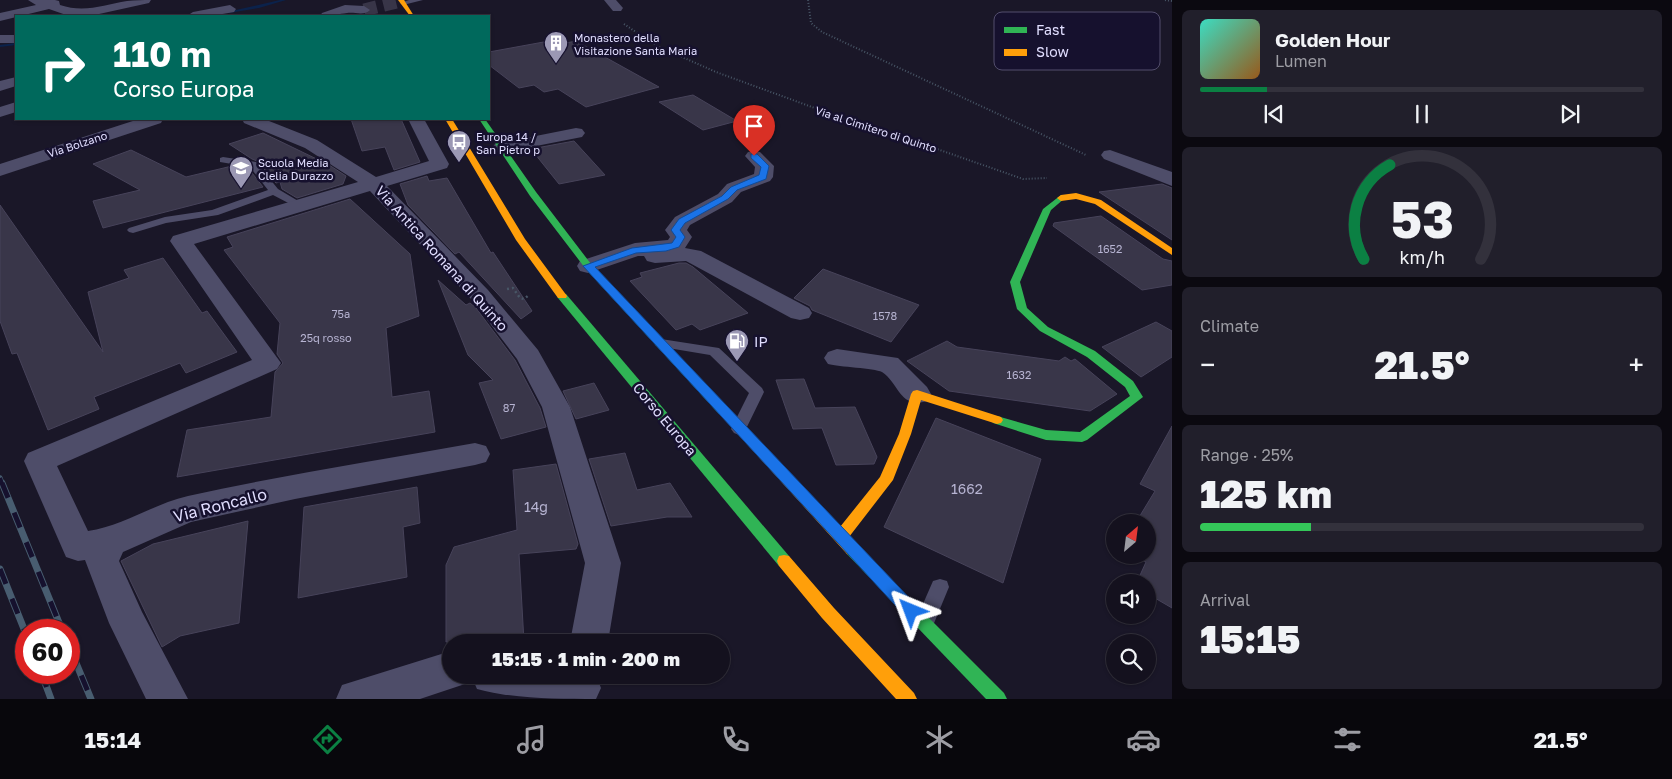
<!DOCTYPE html>
<meta charset="utf-8">
<style>
body{margin:0;font-family:"Golos Text",sans-serif;background:#211f2b;color:#f1f3f6;height:100vh;display:flex;flex-direction:column;font-size:19px;white-space:nowrap}
*{box-sizing:border-box;margin:0}
p{font-size:16px;color:#9d9da4}
.icon{flex:none;width:28px;height:28px;fill:none;stroke:currentColor;stroke-width:2;stroke-linecap:round;stroke-linejoin:round}
.map{position:relative;flex:1;overflow:hidden}
.sheet{display:flex;flex-direction:column;gap:10px;padding:10px;background:#0b0910;width:500px}
.sheet>*{flex:none}
.banner{position:absolute;left:15px;top:15px;width:475px;height:105px;border-radius:0px;box-shadow:0 1px 4px #0004,0 0 0 1px #33313c;background:#00695c;color:#fff;overflow:hidden}
.needle{width:32px;rotate:28deg}
.tools{position:absolute;left:1106px;top:514px;display:grid;gap:10px}
.tools a{display:grid;place-items:center;width:50px;height:50px;border-radius:50%;background:#14111e;box-shadow:0 1px 4px #0004,0 0 0 1px #33313c;font-size:25px}
.speed{position:absolute;left:15px;top:619px;display:flex;gap:10px;font-size:25px;font-weight:700;text-align:center}
.speed>*{display:grid;place-content:center;width:65px;height:65px;border-radius:50%;background:#14111e;box-shadow:0 1px 4px #0004,0 0 0 1px #33313c;line-height:1}
.speed .limit{border:8px solid #d22;background:#fff;color:#111}
.pin{position:absolute;display:grid;place-items:center;width:42px;height:42px;color:#fff;margin:-51px -21px;border-radius:50% 50% 50% 0;rotate:-45deg;box-shadow:0 0 5px #0007}
.pin .icon{rotate:45deg}
.me{position:absolute;width:55px;margin:-28px;rotate:316deg;stroke-linejoin:round;filter:drop-shadow(0 0 4px #0008)}
.turn{display:flex;align-items:center;gap:18px;height:105px;padding:0 15px;font-size:22px}
.turn .icon{width:65px;height:65px;stroke-width:2.5}
.turn b{display:block;font-size:35px;line-height:42px}
.big{font-size:38px;font-weight:800;line-height:1.1}
.sheet .tile{flex:1;display:flex;flex-direction:column;justify-content:center;gap:8px;min-width:0;padding:0 18px;border-radius:8px;background:#211f2b}
.sheet .dial{align-items:center;gap:0}
.dial svg{height:130px;overflow:visible;fill:none;stroke:#33313c;stroke-width:7;stroke-linecap:round;text-anchor:middle}
.dial text{fill:#f1f3f6;stroke:none}
.song{display:flex;align-items:center;gap:15px}
.cover{width:60px;height:60px;border-radius:8px;background:linear-gradient(135deg,hsl(170 70% 55%),hsl(30 70% 35%))}
.played{height:5px;border-radius:2px;background:linear-gradient(90deg,#0b8043 15%,#33313c 15%)}
.keys{display:flex;justify-content:space-around;direction:ltr}
.heat{display:flex;justify-content:space-between;align-items:center;font-size:28px;direction:ltr}
.charge{height:8px;border-radius:4px;background:linear-gradient(90deg,#34c759 25%,#33313c 0)}
.trip{position:absolute;left:442px;top:634px;width:288px;height:50px;border-radius:25px;background:#14111e;box-shadow:0 1px 4px #0004,0 0 0 1px #33313c;font-weight:800;line-height:50px;text-align:center}
.menu{display:flex;height:80px;justify-content:space-around;align-items:center;background:#08070c;color:#9d9da4}
.menu .icon{width:35px;height:35px}
.menu .current{color:#0b8043}
.menu b{font-size:22px;color:#f1f3f6}
main{display:flex;flex:1;min-height:0}
.map>svg:first-child{display:block}
.lines{fill:none;stroke-linecap:round;stroke-linejoin:round}
.stream{fill:#0b224b;fill-rule:evenodd}
.building{fill:#393649;stroke:#47435a}
.street-tunnel{stroke:#383548;stroke-width:13;stroke-dasharray:13 7;stroke-linecap:butt}
.path-far1{stroke:#485666;stroke-width:2;stroke-dasharray:1 2;stroke-linecap:butt}
.path{stroke:#485666;stroke-width:2.5;stroke-dasharray:2 3;stroke-linecap:butt}
.lane{fill:#4e4d69;fill-rule:evenodd}
.street{fill:#4e4d69;fill-rule:evenodd}
.fast{fill:#30b455;fill-rule:evenodd}
.slow{fill:#ff9f0a;fill-rule:evenodd}
.rail-far1-casing{stroke:#485d70;stroke-width:5.5}
.rail-casing{stroke:#485d70;stroke-width:7}
.rail-far1{stroke:#16112e;stroke-width:4;stroke-dasharray:12;stroke-linecap:butt}
.rail{stroke:#16112e;stroke-width:5;stroke-dasharray:16;stroke-linecap:butt}
.route{fill:#1a73e8;stroke:#114b97}
.labels{text-anchor:middle;dominant-baseline:central;stroke-width:5;stroke-linejoin:round;paint-order:stroke}
.far-poi-label{font-size:11px;fill:#e1deff;stroke:#16112e;text-anchor:start}
.far-street-label{font-size:11px;fill:#e1deff;stroke:#16112e}
.number-label{font-size:11px;fill:#b7b4d2}
.street-label{font-size:14px;fill:#e1deff;stroke:#16112e}
.poi-label{font-size:14px;fill:#e1deff;stroke:#16112e;text-anchor:start}
.near-number-label{font-size:14px;fill:#b7b4d2}
.near-street-label{font-size:16px;fill:#e1deff;stroke:#16112e}
.key{fill:#16112e;stroke:#534e6d;stroke-width:1}
.key-label{font-size:14px;fill:#e1deff}
</style>
<main>
<div class="map">
<svg width="1172" height="699" viewBox="0 0 1172 699">
<rect width="100%" height="100%" fill="#1a1728"/>
<g class="lines">
<!-- stream -->
<g class="stream">
<path d="M280 0H286L259 8 229 13 227 12Z"/>
<path d="M16 43V45L0 47V45Z"/>
</g>
</g>
<!-- building -->
<g class="building">
<path d="M560 39 566 43 576 41 659 87 586 107 558 89 544 92 534 85 519 88 489 65V52Z"/>
<path d="M693 95 737 121 703 130 659 102Z"/>
<path d="M351 119H401L420 162 394 170 385 147 362 151Z"/>
<path d="M263 133 329 165 346 176 343 184 297 198 282 189 280 182 276 183 257 161 252 159 229 144Z"/>
<path d="M574 141 605 175 559 184 531 149Z"/>
<path d="M131 150 186 177 232 166 249 169 263 187 103 228 93 201 140 190 93 164Z"/>
<path d="M427 176 429 181 447 178 491 253 493 252 532 311 521 319 459 252 455 254 408 205 400 184Z"/>
<path d="M1162 184 1172 188V240L1099 192Z"/>
<path d="M350 199 410 254 419 316 386 328 392 397 429 391 435 432 177 477 187 430 271 417 275 372 283 363 277 354 280 323 224 250 233 247 227 237Z"/>
<path d="M0 205 103 352 88 292 129 278 124 270 163 258 202 313 207 311 237 352 186 373 180 363 94 397 99 409 48 430 17 353 12 354 0 321Z"/>
<path d="M1101 216 1163 259 1172 261V285L1142 290 1053 226 1054 223Z"/>
<path d="M679 263H686L693 267 748 313 700 330 692 324 676 330 630 281 642 277 640 273Z"/>
<path d="M823 269 919 305 891 342 812 310 810 306 794 298Z"/>
<path d="M438 280 466 305 470 303 476 308 515 360 540 408 546 427 501 439 479 383 493 380 468 355Z"/>
<path d="M1156 322 1172 331V357L1141 377 1102 347Z"/>
<path d="M947 341 957 347 1059 361 1065 357 1071 361 1075 359 1117 394 1090 411 949 391 907 361Z"/>
<path d="M804 379 815 408 855 407 877 457 874 464 836 465 822 428 793 429 776 380Z"/>
<path d="M594 383 609 410 576 419 563 391Z"/>
<path d="M936 418 1041 459 1003 583 884 527Z"/>
<path d="M1172 426V608L1148 594V582H1137L1146 562 1133 556 1148 555 1149 524 1138 519 1155 491 1140 484Z"/>
<path d="M625 453 637 490 670 483 692 517H667L611 526 589 459Z"/>
<path d="M556 464 578 544 576 549 519 554 524 642H446V565L454 547 517 530 513 470Z"/>
<path d="M417 487 420 523 403 527 407 577 298 598 304 507Z"/>
<path d="M248 521 239 623 180 636 162 647 121 561 153 544Z"/>
</g>
<g class="lines">
<!-- street-tunnel -->
<path class="street-tunnel" d="M364 10 405 0"/>
<!-- path-far1 -->
<g class="path-far1">
<path d="M808 0 811 23 822 32 1086 155"/>
<path d="M1165 0 1172 1"/>
<path d="M624 24 657 46 716 72 883 133 934 148 1023 179 1047 178"/>
</g>
<!-- path -->
<path class="path" d="M507 289 513 288 520 298 524 299 529 295"/>
<!-- lane -->
<g class="lane">
<path d="M409 0H423L403 5 400 3Z"/>
<path d="M223 157 256 162 278 189 305 205 300 208 296 207 273 195 218 215 166 223 133 233 129 232 127 230 129 228 165 217 212 210 268 190 250 167 220 162V158Z"/>
<path d="M661 339 719 348 762 388 764 392 744 433 739 435 734 433 731 429 749 393 710 355 656 346 654 343 656 340Z"/>
<path d="M940 579 947 581 949 587 932 628 925 631 918 628 915 622 933 581Z"/>
</g>
<!-- street -->
<g class="street">
<path d="M28 0H55L59 1 60 5C84 13 104 5 127 1 135 0 143 0 151 0L149 3 90 16H69L49 9 0 21V13L36 5Z"/>
<path d="M604 0H616L623 8 621 11H613Z"/>
<path d="M230 5 236 9 234 12 211 16H187L193 12Z"/>
<path d="M345 5 364 6 370 10C364 16 356 12 347 13 337 14 332 17 320 16L322 13Z"/>
<rect x="0" y="35" width="16" height="8"/>
<path d="M16 77V86L0 91V81Z"/>
<path d="M16 102V112L0 117V107Z"/>
<path d="M139 119H163L161 123 0 176V164Z"/>
<path d="M242 119H264L317 140 376 177 429 161 408 119H424L449 164 447 168 387 186 488 290 538 350 570 407 621 563 608 642H570L585 563 542 407 517 359 472 300 370 191 194 244 281 363 277 369 57 466 88 531C123 526 153 504 188 496 283 475 379 460 475 443L486 446 490 454 486 462 475 465 295 499 191 522 123 552 119 561 142 612 188 699H146L109 623 85 560 78 561 66 557 24 461 28 453 252 360 170 241 173 236 358 182 305 148 244 123Z"/>
<path d="M576 128 582 129 585 133 582 137 501 153 495 152 492 148 495 144 501 143Z"/>
<path d="M1110 150 1172 172V186L1104 159 1101 155 1104 151Z"/>
<path d="M754 151 760 152 774 166 773 177 770 181 741 192 732 202 690 225 687 230 692 237 685 248 701 251 809 308 812 313 809 318 800 320 791 318 686 261 655 263 647 261 644 256H638L588 273 580 271 577 266 580 261 635 243 668 240 670 237 665 230 675 217 718 194 727 184 754 174 755 167 745 156 748 152Z"/>
<path d="M837 349 898 358 927 387 931 394 927 401C899 409 900 384 882 372 874 368 839 367 828 364L824 358 828 352Z"/>
<path d="M451 651V675H469L465 684 420 699H336L342 685Z"/>
<path d="M471 675H596L601 688 596 699C557 699 514 699 477 689Z"/>
</g>
<!-- fast -->
<g class="fast">
<path d="M479 119H485L536 192 591 264 727 408 729 411 727 414H719L585 268 530 196Z"/>
<path d="M1061 195 1065 198 1051 210 1020 282 1027 308 1048 327 1095 351 1133 381 1143 397 1087 440 1082 442 1046 440 993 423 991 420 993 417 997 416 1046 430 1080 432 1130 396 1125 387 1087 357 1040 331 1017 309 1010 282 1043 209Z"/>
<path d="M562 293 566 294 789 556 791 561 789 566 784 567 779 566 558 298 557 296 558 294Z"/>
<path d="M852 544 857 546 1004 693 1007 699H986L847 554 845 550 847 546Z"/>
</g>
<!-- slow -->
<g class="slow">
<path d="M398 0H404L414 16H410Z"/>
<path d="M445 119H452L525 239 567 296 566 298H558L516 240Z"/>
<path d="M1076 193 1101 200 1172 248V255L1095 204 1076 199 1061 201 1057 198 1061 195Z"/>
<path d="M917 390 1001 417 1003 420 1001 423 997 424 921 400 911 434 893 480 849 537 859 550 857 554 852 556 847 554 717 411 719 408H727L840 527 880 477 899 434 911 394 913 391Z"/>
<path d="M784 555 789 556 834 608 914 693 917 699H896L822 618 779 566 777 561 779 556Z"/>
</g>
<!-- rail-far1 casing -->
<g class="rail-far1-casing">
<path id="rail-far1" d="M0 478 2 484"/>
</g>
<!-- rail casing -->
<g class="rail-casing">
<g id="rail">
<path d="M2 483 62 630"/>
<path d="M0 569 26 634"/>
<path d="M69 646 91 699"/>
<path d="M41 672 51 699"/>
</g>
</g>
<!-- rail-far1 -->
<use href="#rail-far1" class="rail-far1"/>
<!-- rail -->
<use href="#rail" class="rail"/>
</g>
<!-- route -->
<path class="route" d="M751 154H757L769 166 766 179 737 190 728 199 685 223 680 230 685 237 679 247 666 251 636 253 595 267 917 606 919 611 917 617 911 619 906 617 583 266 632 248 672 243 676 237 671 230 679 219 722 196 731 187 759 175 761 167 751 158Z"/>
<!-- icons -->
<defs>
<g id="building-pin" transform="scale(1.25)"><path d="M0 17L-7.5 6A9.5 9.5 0 1 1 7.5 6Z" fill="#9b98b4" stroke="#16112e"/><path d="M-4-6H4V6H1V3H-1V6H-4ZM-2.5-4.3h1.7v1.8h-1.7ZM.8-4.3h1.7v1.8H.8ZM-2.5-1h1.7V.8h-1.7ZM.8-1h1.7V.8H.8Z" fill="#fff"/></g>
<g id="bus-pin" transform="scale(1.25)"><path d="M0 17L-7.5 6A9.5 9.5 0 1 1 7.5 6Z" fill="#9b98b4" stroke="#16112e"/><path d="M-5-6H5V4H4V6H2V4H-2V6H-4V4H-5ZM-3.5-4V0h7V-4ZM-3.5 1.2v1.5H-2V1.2ZM2 1.2v1.5H3.5V1.2Z" fill="#fff"/></g>
<g id="school-pin" transform="scale(1.25)"><path d="M0 17L-7.5 6A9.5 9.5 0 1 1 7.5 6Z" fill="#9b98b4" stroke="#16112e"/><path d="M0-5L7-2L0 1L-7-2ZM-4 1L0 2.5L4 1V4Q0 6-4 4Z" fill="#fff"/></g>
<g id="fuel-pin" transform="scale(1.25)"><path d="M0 17L-7.5 6A9.5 9.5 0 1 1 7.5 6Z" fill="#9b98b4" stroke="#16112e"/><path d="M-5.5-6h7V0h2V4h1.3V-2.5L3-4.5l.8-.8L6-3V5H2.5V1h-1V6h-7ZM-4.2-4.7v3.2H.2V-4.7Z" fill="#fff"/></g>
</defs>
<g fill-rule="evenodd">
<use href="#building-pin" x="556" y="43"/>
<use href="#bus-pin" x="459" y="142"/>
<use href="#school-pin" x="241" y="168"/>
<use href="#fuel-pin" x="737" y="341"/>
</g>
<g class="labels">
<!-- far-poi labels -->
<g class="far-poi-label">
<text x="574" y="37">Monastero della<tspan x="574" dy="13">Visitazione Santa Maria</tspan></text>
<text x="476" y="136">Europa 14 /<tspan x="476" dy="13">San Pietro p</tspan></text>
<text x="258" y="162">Scuola Media<tspan x="258" dy="13">Clelia Durazzo</tspan></text>
</g>
<!-- far-street labels -->
<g class="far-street-label">
<text transform="translate(876 129) rotate(18)">Via al Cimitero di Quinto</text>
<text transform="translate(77 144) rotate(-18)">Via Bolzano</text>
</g>
<!-- number labels -->
<g class="number-label">
<text x="1110" y="248">1652</text>
<text x="341" y="313">75a</text>
<text x="885" y="315">1578</text>
<text x="326" y="337">25q rosso</text>
<text x="1019" y="374">1632</text>
<text x="509" y="407">87</text>
</g>
<!-- street labels -->
<g class="street-label">
<text transform="translate(442 258) rotate(48)">Via Antica Romana di Quinto</text>
<text transform="translate(665 419) rotate(50)">Corso Europa</text>
</g>
<!-- poi labels -->
<g class="poi-label">
<text x="754" y="341">IP</text>
</g>
<!-- near-number labels -->
<g class="near-number-label">
<text x="967" y="488">1662</text>
<text x="536" y="506">14g</text>
</g>
<!-- near-street labels -->
<g class="near-street-label">
<text transform="translate(220 505) rotate(-14)">Via Roncallo</text>
</g>
</g>
<!-- legend -->
<rect x="994" y="12" width="166" height="58" rx="8" class="key"/>
<rect x="1004" y="27" width="23" height="6" fill="#30b455"/>
<rect x="1004" y="49" width="23" height="7" fill="#ff9f0a"/>
<g class="key-label">
<text x="1036" y="35">Fast</text>
<text x="1036" y="57">Slow</text>
</g>
</svg>
<div class="tools">
<a><svg class="needle" viewBox="-14 -14 28 28"><path d="M0-13l5 13h-10z" fill="#e53935"/><path d="M0 13l5-13h-10z" fill="#9d9da4"/></svg></a>
<a><svg class="icon" aria-label="sound" viewBox="0 0 24 24"><path d="M4 9h4l5-4v14l-5-4H4zM17 9q2 3 0 6"/></svg></a>
<a><svg class="icon" aria-label="search" viewBox="0 0 24 24"><circle cx="10" cy="10" r="6"/><path d="M15 15l6 6"/></svg></a>
</div>
<div class="speed"><div class="limit">60</div></div>
<div class="pin" style="left:754px;top:156px;background:#d93025"><svg class="icon" aria-label="arrive" viewBox="0 0 24 24"><path d="M6 21V4h12l-3 4 3 4H6"/></svg></div>
<svg class="me" style="left:911px;top:611px" viewBox="-20 -20 40 40"><path d="M0-17L14 15 0 8-14 15z" fill="#1a73e8" stroke="#fff" stroke-width="4"/></svg>
<div class="trip">15:15 · 1 min · 200 m</div>
<div class="banner">
<div class="turn"><svg class="icon" aria-label="right" viewBox="0 0 24 24"><path d="M7 20v-9h11M14 6l5 5-5 5"/></svg><div><b>110 m</b>Corso Europa</div></div>
</div>
</div>
<section class="sheet">
<div class="tile">
<div class="song"><i class="cover"></i><div><b>Golden Hour</b><p>Lumen</p></div></div>
<div class="played"></div>
<div class="keys"><svg class="icon" aria-label="previous" viewBox="0 0 24 24"><path d="M18 5L8 12l10 7zM5 5v14"/></svg><svg class="icon" aria-label="pause" viewBox="0 0 24 24"><path d="M8 5v14M16 5v14"/></svg><svg class="icon" aria-label="next" viewBox="0 0 24 24"><path d="M6 5l10 7-10 7zM19 5v14"/></svg></div>
</div>
<div class="tile dial"><svg viewBox="0 0 100 80">
<path d="M14 69A42 42 0 1 1 86 69"/>
<path d="M14 69A42 42 0 0 1 30 11" stroke="#0b8043"/>
<text x="50" y="56" font-size="32" font-weight="700">53</text>
<text x="50" y="72" font-size="11">km/h</text>
</svg></div>
<div class="tile"><p>Climate</p>
<div class="heat"><a>−</a><b class="big">21.5°</b><a>+</a></div>
</div>
<div class="tile"><p>Range · 25%</p><b class="big">125 km</b><div class="charge"></div></div>
<div class="tile"><p>Arrival</p><b class="big">15:15</b></div>
</section>
</main>
<nav class="menu">
<b>15:14</b>
<svg class="icon current" aria-label="directions" viewBox="0 0 24 24"><path d="M12 3l9 9-9 9-9-9zM9 14v-3h6M13 9l2 2-2 2"/></svg>
<svg class="icon" aria-label="music" viewBox="0 0 24 24"><path d="M9 18V5l10-2v13"/><circle cx="6" cy="18" r="3"/><circle cx="16" cy="16" r="3"/></svg>
<svg class="icon" aria-label="phone" viewBox="0 0 24 24"><path d="M5 4h4l2 5-3 2q2 4 5 5l2-3 5 2v4C11 20 4 13 5 4z"/></svg>
<svg class="icon" aria-label="climate" viewBox="0 0 24 24"><path d="M12 3v18M4 7l16 10M4 17L20 7"/></svg>
<svg class="icon" aria-label="car" viewBox="0 0 24 24"><path d="M5 17H2v-5l4-1 3-4h7l3 4 3 1v5h-3M9 17h6M6 11h13"/><circle cx="7" cy="17" r="2"/><circle cx="17" cy="17" r="2"/></svg>
<svg class="icon" aria-label="filters" viewBox="0 0 24 24"><path d="M4 7h16M4 17h16"/><circle cx="9" cy="7" r="2"/><circle cx="15" cy="17" r="2"/></svg>
<b>21.5°</b>
</nav>
